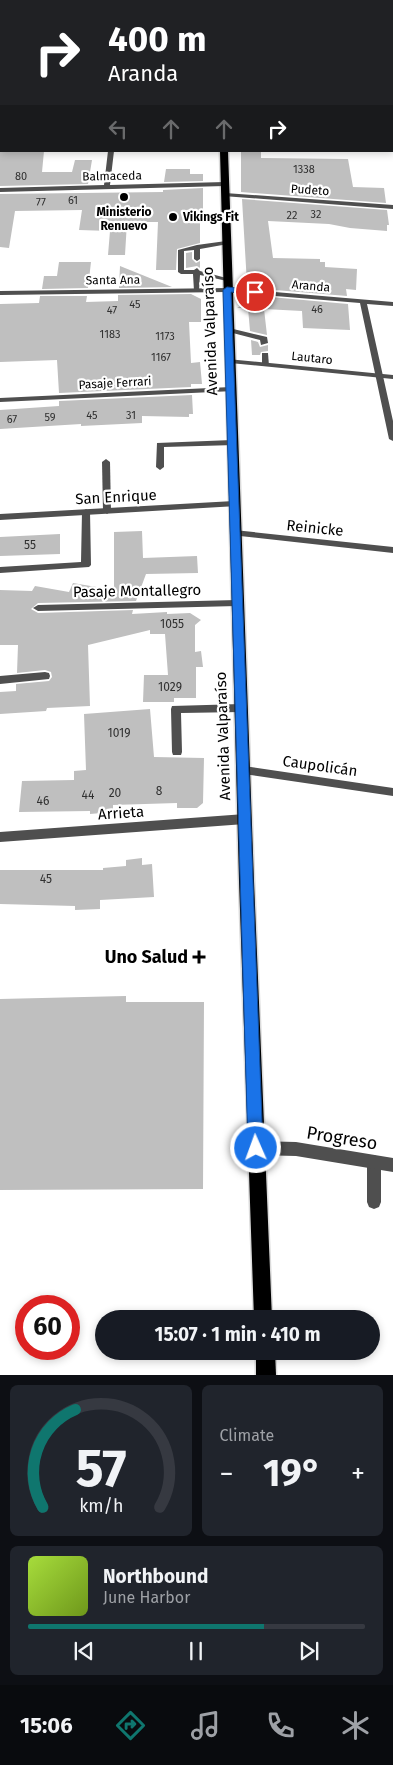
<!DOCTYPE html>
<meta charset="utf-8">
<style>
body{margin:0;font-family:"Fira Sans",sans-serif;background:#20242c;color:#f1f3f6;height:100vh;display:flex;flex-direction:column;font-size:19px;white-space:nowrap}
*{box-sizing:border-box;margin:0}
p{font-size:16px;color:#9ea1a6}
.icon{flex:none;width:28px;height:28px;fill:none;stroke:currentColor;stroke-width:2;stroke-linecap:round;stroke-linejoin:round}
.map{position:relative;height:1375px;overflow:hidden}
.sheet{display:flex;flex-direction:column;gap:10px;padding:10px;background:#0d0f14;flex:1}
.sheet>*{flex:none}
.top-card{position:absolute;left:0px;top:0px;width:394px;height:152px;box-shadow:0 2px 8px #0003;background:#202124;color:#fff;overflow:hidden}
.speed{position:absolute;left:15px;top:1295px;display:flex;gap:10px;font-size:25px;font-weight:700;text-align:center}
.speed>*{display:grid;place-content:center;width:65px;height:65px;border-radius:50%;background:#171b24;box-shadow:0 2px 8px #0003;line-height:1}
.speed .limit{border:8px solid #d22;background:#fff;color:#111}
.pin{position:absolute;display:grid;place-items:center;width:42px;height:42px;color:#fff;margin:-21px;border:2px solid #fff;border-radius:50%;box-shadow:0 1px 5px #0007}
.me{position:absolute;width:55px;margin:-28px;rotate:358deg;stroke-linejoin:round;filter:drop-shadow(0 0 4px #0008)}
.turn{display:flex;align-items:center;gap:18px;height:105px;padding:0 25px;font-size:22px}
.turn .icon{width:65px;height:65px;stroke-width:2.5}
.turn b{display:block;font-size:35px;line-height:42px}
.lanes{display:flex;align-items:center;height:48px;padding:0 25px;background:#0003;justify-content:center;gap:25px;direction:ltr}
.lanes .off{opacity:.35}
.big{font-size:38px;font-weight:700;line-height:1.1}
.sheet .tile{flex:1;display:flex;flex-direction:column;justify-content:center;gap:8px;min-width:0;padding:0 18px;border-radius:8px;background:#20242c}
.sheet .dial{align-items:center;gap:0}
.dial svg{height:130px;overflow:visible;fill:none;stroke:#363941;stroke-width:7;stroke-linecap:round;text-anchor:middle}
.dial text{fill:#f1f3f6;stroke:none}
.song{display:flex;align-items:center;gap:15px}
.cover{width:60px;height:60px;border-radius:8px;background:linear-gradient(135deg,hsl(80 70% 55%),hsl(80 70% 35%))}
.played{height:5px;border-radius:2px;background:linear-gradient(90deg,#0f766e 70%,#363941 70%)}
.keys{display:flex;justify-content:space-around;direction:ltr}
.heat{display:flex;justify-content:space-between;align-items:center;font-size:28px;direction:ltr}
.sheet .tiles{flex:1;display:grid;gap:10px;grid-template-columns:1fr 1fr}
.tile:last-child{grid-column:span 2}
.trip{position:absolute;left:95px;top:1310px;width:285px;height:50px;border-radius:25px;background:#171b24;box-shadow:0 2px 8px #0003;font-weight:700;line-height:50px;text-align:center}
.dock{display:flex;height:80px;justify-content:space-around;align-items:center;background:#090b0e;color:#9ea1a6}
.dock .icon{width:35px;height:35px}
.dock .current{color:#0f766e}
.dock b{font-size:22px;color:#f1f3f6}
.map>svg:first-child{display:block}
.building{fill:#bfbfbf}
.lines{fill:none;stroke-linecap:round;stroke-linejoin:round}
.primary-casing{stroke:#dbdbdb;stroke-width:3}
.service{fill:#4f4f4f;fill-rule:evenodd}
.minor{fill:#4f4f4f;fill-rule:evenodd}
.tertiary{fill:#4f4f4f;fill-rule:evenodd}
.primary{fill:#000;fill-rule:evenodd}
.route{fill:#1a73e8;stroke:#114b97}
.poi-dot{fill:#000;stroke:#fff;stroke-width:2}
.labels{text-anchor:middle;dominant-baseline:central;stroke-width:4.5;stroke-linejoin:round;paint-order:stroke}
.far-number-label{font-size:11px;fill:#303030}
.far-street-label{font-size:12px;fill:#000;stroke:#fff}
.far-poi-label{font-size:12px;font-weight:bold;fill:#000;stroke:#fff}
.number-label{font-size:12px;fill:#303030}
.street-label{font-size:15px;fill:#000;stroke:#fff}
.near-poi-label{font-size:18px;font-weight:bold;fill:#000;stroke:#fff;text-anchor:end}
.near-street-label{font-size:18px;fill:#000;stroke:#fff}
</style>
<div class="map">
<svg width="393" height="1375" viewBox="0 0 393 1375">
<rect width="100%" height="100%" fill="#fff"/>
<!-- building -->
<g class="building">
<path d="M0 151H44L42 172H72L75 160H92L88 184 0 186Z"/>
<path d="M241 151H261V158L348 159 353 187 384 188 386 203 241 192Z"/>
<path d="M166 169H190V174H203V181L164 182Z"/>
<path d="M203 188V212H200V243L177 249 176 270H156L158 222H127L125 255H108L110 231 79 230 82 210 15 211 9 248 0 247V194L163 192V190Z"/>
<path d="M242 199 387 210 389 225H387V231L350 228 329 224 268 221 273 258 320 259V262H325V267L357 269 356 290 346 289 347 296 252 288 247 284Z"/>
<path d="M192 252V259L196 263 200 261V268L197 266 186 268V253Z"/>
<path d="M59 262H91L88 288 42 289 44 276H57Z"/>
<path d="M120 266 172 287 119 288Z"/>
<path d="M191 294 201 299V322H189L191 363 200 362 202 384H191V387L59 393 57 360 0 362V304L39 303 40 296H87L86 302 118 301V295Z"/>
<path d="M259 296 348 304 350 330 303 328 302 311 264 309 267 335 250 331 248 308H237Z"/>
<path d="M251 340 258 342 260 347 268 345V351L261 352 260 355H252Z"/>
<path d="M192 395 193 414H189V417L142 416V423L81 426V424L0 429V410L59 406V401Z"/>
<path d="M142 531 143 558 197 556 198 573 146 574 136 601 38 603 31 609 38 613 133 610 132 614 167 612V614L190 613 201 620 195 625V652L201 651 203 667H196V698H174V702H143L144 675H168L165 634H150V630L88 645 90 706 47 708 46 711 0 714V692L16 691V684L49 681 52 677 51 672 45 670 17 673 18 645H0V590L32 591 35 586 69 592 73 583 114 590V532Z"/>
<path d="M60 534V554L0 556V537Z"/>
<path d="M150 709 154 757 204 758 203 803 197 808H177V803L113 805V812L90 814V811L19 812 22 781 74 780V771L86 770 84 714Z"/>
<path d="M142 858V865L152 864 154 897 100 900V909L75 910V906L0 904V870H103V868L126 866V860Z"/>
<path d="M126 996V1002H204L203 1189 0 1190V999Z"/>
</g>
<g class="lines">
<!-- primary casing -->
<g class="primary-casing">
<g id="primary">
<rect x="194" y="0" width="6" height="1"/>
<path d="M220 151H228L254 881 272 1319H254L239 881Z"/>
<path d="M256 1351H275L276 1375H256Z"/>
</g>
</g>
<!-- service -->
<g class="service">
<path d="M226 241 228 242V244L200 249V259L197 261 194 259V250L184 251V270H194L197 268 200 271 230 279 227 281 200 275 199 290 194 291 193 274H181L178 272V250L197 245Z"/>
<path d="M225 327 267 337 268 343 261 345 260 340 225 331Z"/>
<path d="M262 353H268L269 366H266L262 364Z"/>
<path d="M232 440 235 441V445L164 447V467L160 470 156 467 157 443Z"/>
<path d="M86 509 90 512 91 565 89 567 0 573V567L81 562 82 512Z"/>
<path d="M241 704 245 705 246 708 245 711 241 712 181 713 182 752 181 755H173L172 752 171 709 172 706Z"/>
<path d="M374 1155 379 1157 381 1162V1202L379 1207 374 1209 369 1207 367 1202V1162L369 1157Z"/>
</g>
<!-- minor -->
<g class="minor">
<path d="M380 0H385V1H381Z"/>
<rect x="392" y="14" width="1" height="3"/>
<rect x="392" y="32" width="1" height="2"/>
<rect x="392" y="92" width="1" height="4"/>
<rect x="392" y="118" width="1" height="4"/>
<rect x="0" y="121" width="1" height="4"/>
<path d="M108 151H114L110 185 225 182 228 184 225 186 0 192V188L104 185Z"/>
<path d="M225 193 393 205V209L223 196 222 195Z"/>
<path d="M227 359 393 375V379L230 363 226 361Z"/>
<path d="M231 387 235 389 234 391 0 402V398Z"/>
<path d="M106 459 110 462 111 511 107 514 103 511 102 462Z"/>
<path d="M237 600 242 603 237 606 38 611 33 608 38 605Z"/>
<path d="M45 672 49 673 50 676 49 679 0 684V676Z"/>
<path d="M244 766 393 788V796L244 774 240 773 239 770 240 767Z"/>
<path d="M245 814 249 816 251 819 249 822 245 824 0 842V832Z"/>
</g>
<!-- tertiary -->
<g class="tertiary">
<rect x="15" y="0" width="7" height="1"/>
<path d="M0 1H3L1 3H0Z"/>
<path d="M1 65V72L0 73V66Z"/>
<path d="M227 288 393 302V306L367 304 393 421V441L389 439 360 303 227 292 0 295V291Z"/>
<path d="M234 501 237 502 238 504 237 506 0 520V514Z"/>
<path d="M234 530 393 547V553L231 535 230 533 231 531Z"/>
<path d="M255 1141 296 1142 393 1158V1172L296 1156 255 1155 250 1153 248 1148 250 1143Z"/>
</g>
<!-- primary -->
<use href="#primary" class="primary"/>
</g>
<!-- route -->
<path class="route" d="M227 287 255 290 259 292 255 295 231 292 263 1148 261 1154 256 1156 250 1154 248 1148 223 290Z"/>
<!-- markers -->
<g class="poi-dot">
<circle cx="124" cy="197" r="5"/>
<circle cx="173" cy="217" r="5"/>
<path d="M196.5 949.5h5v5h5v5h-5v5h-5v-5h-5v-5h5z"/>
</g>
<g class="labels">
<!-- far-number labels -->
<g class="far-number-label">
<text x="304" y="169">1338</text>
<text x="21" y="176">80</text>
<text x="73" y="200">61</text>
<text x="41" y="202">77</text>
<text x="316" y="214">32</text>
<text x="292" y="215">22</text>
<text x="135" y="304">45</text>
<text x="317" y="309">46</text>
<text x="112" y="310">47</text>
<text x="110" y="334">1183</text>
<text x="165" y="336">1173</text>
<text x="161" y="357">1167</text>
<text x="92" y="415">45</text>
<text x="131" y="415">31</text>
<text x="50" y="417">59</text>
<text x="12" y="419">67</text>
</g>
<!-- far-street labels -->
<g class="far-street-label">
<text transform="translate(112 176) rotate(-1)">Balmaceda</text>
<text transform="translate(310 190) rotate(4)">Pudeto</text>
<text transform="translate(113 280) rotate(-1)">Santa Ana</text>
<text transform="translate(311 286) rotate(5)">Aranda</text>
<text transform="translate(312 358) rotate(6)">Lautaro</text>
<text transform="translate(115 383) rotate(-3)">Pasaje Ferrari</text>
</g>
<!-- far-poi labels -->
<g class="far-poi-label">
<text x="124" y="212">Ministerio<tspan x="124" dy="14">Renuevo</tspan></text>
<text x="183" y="217" text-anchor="start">Vikings Fit</text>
</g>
<!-- number labels -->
<g class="number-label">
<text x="30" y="545">55</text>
<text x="172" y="624">1055</text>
<text x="170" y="687">1029</text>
<text x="119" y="733">1019</text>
<text x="159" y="791">8</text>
<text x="115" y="793">20</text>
<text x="88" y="795">44</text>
<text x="43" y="801">46</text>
<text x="46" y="879">45</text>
</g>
<!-- street labels -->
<g class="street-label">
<text transform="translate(210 331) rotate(-92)">Avenida Valparaíso</text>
<text transform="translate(116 497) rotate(-3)">San Enrique</text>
<text transform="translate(315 528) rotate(6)">Reinicke</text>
<text transform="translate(137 591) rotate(-1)">Pasaje Montallegro</text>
<text transform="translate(223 736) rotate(-92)">Avenida Valparaíso</text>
<text transform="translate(320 766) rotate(8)">Caupolicán</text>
<text transform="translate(121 813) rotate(-4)">Arrieta</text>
</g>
<!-- near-poi labels -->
<g class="near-poi-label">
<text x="188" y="957">Uno Salud</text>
</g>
<!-- near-street labels -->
<g class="near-street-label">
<text transform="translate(342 1138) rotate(9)">Progreso</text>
</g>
</g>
</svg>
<div class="speed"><div class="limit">60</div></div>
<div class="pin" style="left:255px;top:292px;background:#d93025"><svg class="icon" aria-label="arrive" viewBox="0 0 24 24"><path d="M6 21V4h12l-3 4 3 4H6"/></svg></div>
<svg class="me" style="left:256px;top:1148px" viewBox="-20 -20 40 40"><circle r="17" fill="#1a73e8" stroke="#fff" stroke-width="3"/><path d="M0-11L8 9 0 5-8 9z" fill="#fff"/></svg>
<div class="trip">15:07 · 1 min · 410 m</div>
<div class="top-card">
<div class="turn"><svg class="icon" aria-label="right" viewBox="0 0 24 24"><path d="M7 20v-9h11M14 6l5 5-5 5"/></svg><div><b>400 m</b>Aranda</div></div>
<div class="lanes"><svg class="icon off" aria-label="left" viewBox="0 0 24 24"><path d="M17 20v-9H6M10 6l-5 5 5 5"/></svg><svg class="icon off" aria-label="ahead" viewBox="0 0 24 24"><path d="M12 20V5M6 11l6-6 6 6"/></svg><svg class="icon off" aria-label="ahead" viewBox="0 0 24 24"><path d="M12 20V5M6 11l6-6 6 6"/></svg><svg class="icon" aria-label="right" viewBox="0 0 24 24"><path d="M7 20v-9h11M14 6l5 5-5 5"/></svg></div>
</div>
</div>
<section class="sheet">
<div class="tiles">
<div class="tile dial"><svg viewBox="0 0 100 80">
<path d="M14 69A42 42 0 1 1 86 69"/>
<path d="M14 69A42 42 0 0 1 34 9" stroke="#0f766e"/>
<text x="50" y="56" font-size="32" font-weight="700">57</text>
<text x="50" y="72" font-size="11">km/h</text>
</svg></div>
<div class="tile"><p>Climate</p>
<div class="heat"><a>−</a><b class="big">19°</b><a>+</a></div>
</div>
<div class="tile">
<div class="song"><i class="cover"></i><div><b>Northbound</b><p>June Harbor</p></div></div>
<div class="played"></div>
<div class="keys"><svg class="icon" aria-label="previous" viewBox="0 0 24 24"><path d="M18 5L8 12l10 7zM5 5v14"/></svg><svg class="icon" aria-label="pause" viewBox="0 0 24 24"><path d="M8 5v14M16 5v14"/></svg><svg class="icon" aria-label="next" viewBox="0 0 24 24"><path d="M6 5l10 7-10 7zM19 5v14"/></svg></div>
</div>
</div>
</section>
<nav class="dock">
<b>15:06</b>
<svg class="icon current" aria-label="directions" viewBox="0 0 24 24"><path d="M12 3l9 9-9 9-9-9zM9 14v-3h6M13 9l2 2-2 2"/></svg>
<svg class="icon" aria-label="music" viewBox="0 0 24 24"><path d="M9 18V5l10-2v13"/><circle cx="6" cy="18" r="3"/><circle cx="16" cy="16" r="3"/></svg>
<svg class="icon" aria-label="phone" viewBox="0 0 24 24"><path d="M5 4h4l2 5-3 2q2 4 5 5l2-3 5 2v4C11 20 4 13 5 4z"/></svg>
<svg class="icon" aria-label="climate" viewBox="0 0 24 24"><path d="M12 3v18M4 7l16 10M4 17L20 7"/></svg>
</nav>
